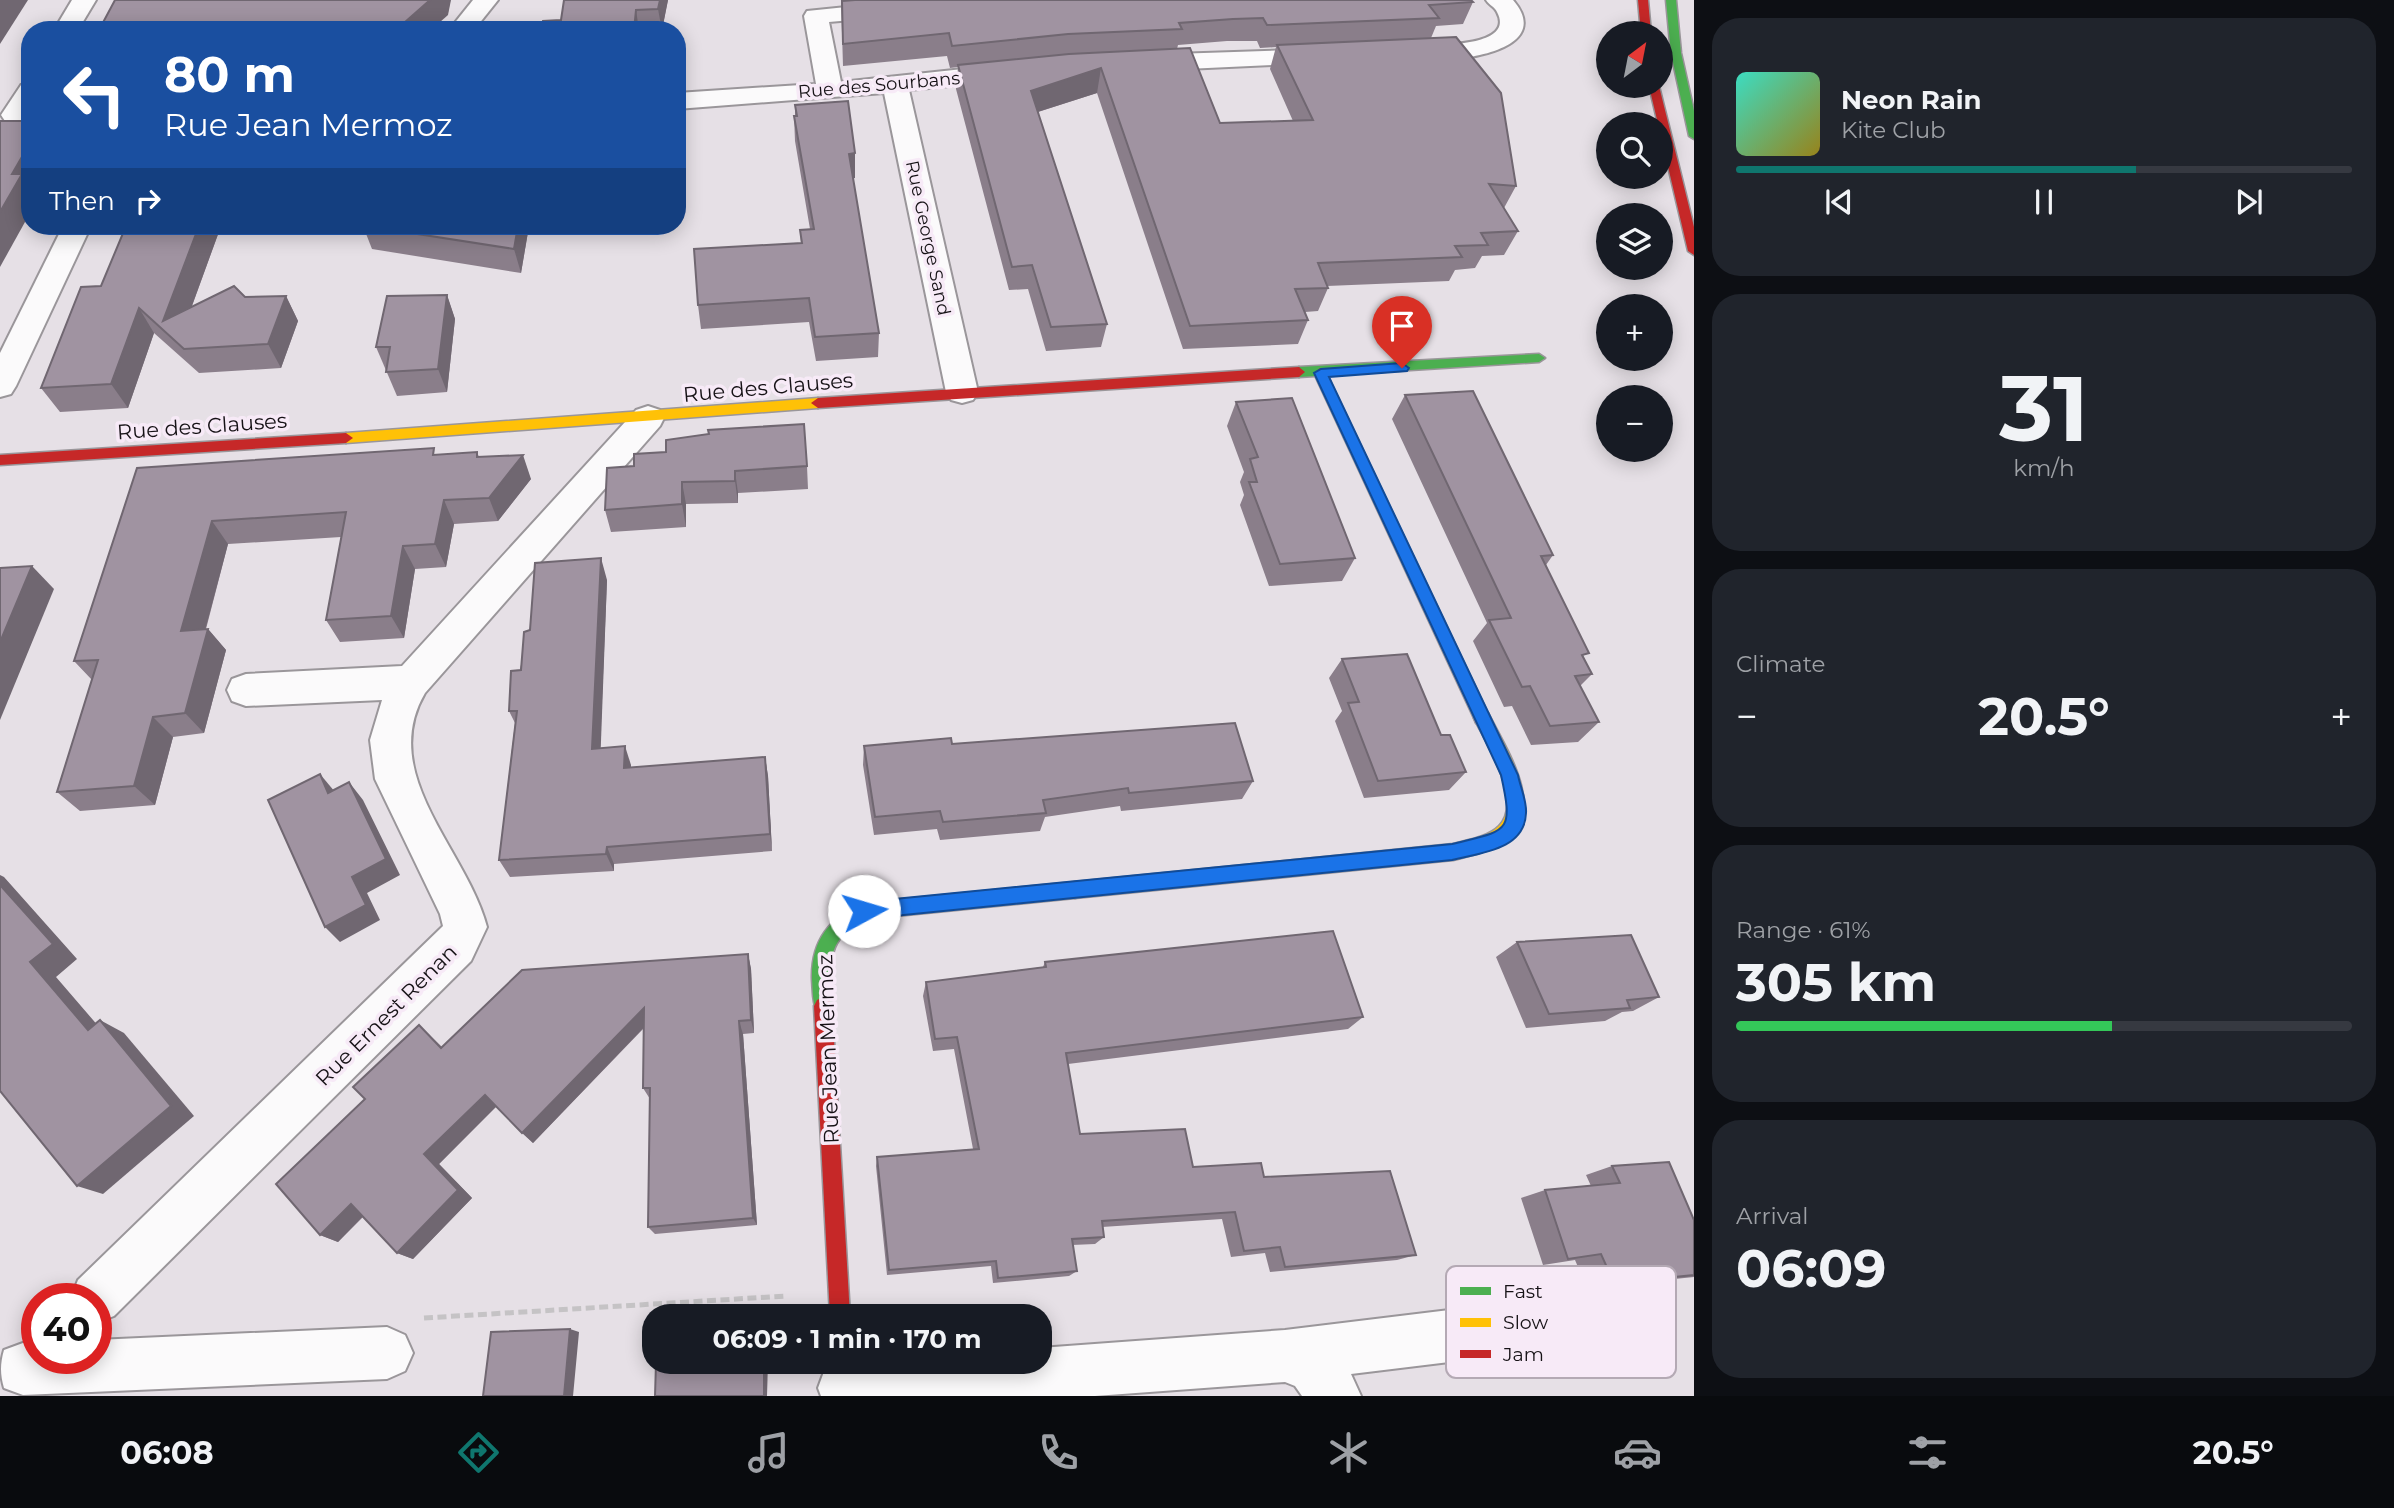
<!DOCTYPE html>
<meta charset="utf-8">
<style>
body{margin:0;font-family:Montserrat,sans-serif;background:#20242c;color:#f1f3f6;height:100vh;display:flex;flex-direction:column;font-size:26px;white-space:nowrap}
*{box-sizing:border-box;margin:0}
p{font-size:23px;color:#9ea1a6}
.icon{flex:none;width:38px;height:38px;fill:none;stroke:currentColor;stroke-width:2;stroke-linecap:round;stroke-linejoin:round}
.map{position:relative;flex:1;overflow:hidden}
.drawer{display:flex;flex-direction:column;gap:18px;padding:18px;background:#0d0f14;width:700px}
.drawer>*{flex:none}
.hud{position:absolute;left:21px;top:21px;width:665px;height:214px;border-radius:28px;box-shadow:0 4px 18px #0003;background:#1a4fa0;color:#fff;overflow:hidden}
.needle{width:46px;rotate:32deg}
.tools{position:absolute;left:1596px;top:21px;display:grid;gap:14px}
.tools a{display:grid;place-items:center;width:77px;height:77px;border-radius:50%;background:#171b24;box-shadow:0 4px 18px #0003;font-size:35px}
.speed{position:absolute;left:21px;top:1283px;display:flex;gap:14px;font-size:35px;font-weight:700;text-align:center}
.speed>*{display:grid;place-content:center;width:91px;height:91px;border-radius:50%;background:#171b24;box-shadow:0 4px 18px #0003;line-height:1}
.speed .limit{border:10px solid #d22;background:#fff;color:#111}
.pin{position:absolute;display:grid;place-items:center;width:60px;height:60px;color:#fff;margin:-72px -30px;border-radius:50% 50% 50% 0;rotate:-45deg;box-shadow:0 0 7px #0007}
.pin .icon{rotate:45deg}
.me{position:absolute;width:77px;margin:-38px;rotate:84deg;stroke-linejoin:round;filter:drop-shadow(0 0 5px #0008)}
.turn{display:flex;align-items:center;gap:24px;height:147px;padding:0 28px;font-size:32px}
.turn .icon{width:91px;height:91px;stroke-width:2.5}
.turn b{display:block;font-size:49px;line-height:60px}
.then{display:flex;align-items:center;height:66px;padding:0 28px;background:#0003;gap:14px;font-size:26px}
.big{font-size:52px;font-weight:700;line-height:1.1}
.drawer .tile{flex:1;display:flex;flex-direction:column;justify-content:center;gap:10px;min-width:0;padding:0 24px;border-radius:28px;background:#20242c}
.drawer .dial{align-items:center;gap:0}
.dial b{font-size:91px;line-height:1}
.song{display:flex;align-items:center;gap:21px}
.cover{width:84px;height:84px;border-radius:10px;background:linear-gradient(135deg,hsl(170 70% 55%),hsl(50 70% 35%))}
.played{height:7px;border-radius:4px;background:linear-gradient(90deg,#0f766e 65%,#363941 65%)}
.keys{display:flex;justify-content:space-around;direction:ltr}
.heat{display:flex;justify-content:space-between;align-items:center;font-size:38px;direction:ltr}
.charge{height:10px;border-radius:5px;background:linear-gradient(90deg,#34c759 61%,#363941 0)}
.trip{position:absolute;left:642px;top:1304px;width:410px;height:70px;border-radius:28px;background:#171b24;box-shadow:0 4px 18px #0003;font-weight:700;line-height:70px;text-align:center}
.tabs{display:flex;height:112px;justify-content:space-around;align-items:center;background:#090b0e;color:#9ea1a6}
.tabs .icon{width:49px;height:49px}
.tabs .on{color:#0f766e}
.tabs b{font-size:32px;color:#f1f3f6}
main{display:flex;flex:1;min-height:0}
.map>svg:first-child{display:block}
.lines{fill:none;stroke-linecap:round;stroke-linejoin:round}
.street-casing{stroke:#9a969a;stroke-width:4}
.fast-casing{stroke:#9a969a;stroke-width:3}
.slow-casing{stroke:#9a969a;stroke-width:3}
.jam-casing{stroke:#9a969a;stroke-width:3}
.path{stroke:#c5c3c5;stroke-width:5;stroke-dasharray:9 4.5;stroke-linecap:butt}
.street{fill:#fbfafb;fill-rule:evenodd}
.fast{fill:#4caf50;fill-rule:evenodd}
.slow{fill:#ffc107;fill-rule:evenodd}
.jam{fill:#c62828;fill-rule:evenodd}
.wall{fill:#8a7e8a;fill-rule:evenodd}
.shaded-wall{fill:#706771}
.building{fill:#a093a1;stroke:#706771;stroke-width:2}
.route{fill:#1a73e8;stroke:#114b97;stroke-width:2}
.labels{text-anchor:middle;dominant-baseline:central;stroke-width:7;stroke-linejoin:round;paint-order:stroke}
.far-street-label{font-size:18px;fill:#161216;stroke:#f7eaf7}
.street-label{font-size:21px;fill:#161216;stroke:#f7eaf7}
.key{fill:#f7eaf7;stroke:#b4a9b4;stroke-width:2}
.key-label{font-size:19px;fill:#161216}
</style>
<main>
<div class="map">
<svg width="1694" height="1396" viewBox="0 0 1694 1396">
<rect width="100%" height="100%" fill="#e6e0e6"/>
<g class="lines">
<!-- street casing -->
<g class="street-casing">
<g id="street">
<path d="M72 0H96L78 30H54Z"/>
<path d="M473 0H498L474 30H449Z"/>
<path d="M915 0H1010L1006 5 998 7 829 22 841 82 1010 64 1019 67 1023 72 1019 77 1010 80 909 90 978 392 973 400 962 403 951 400 946 392 884 93 677 109V93L816 84 804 16 807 11Z"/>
<path d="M1486 0H1513C1561 56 1434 66 1403 58L1399 53 1403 48 1412 45C1428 45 1517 49 1497 12 1495 7 1489 5 1486 0Z"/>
<path d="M1324 49 1333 52 1337 57 1333 62 1143 71 1134 68 1130 63 1134 58 1143 55Z"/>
<path d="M30 82V111L23 121H5L1 115 21 85Z"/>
<path d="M63 226H91L16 386 11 394 0 397V353Z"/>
<path d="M648 406 660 410 664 418 660 426 425 693C377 775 467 850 487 927L471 961 114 1316 96 1323V1298H71L78 1280 443 926 440 914 375 779 370 740 382 700 246 706 232 701 227 690 232 679 246 674 402 666 636 410Z"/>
<path d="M1474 1307 1492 1315 1500 1333 1492 1351 1474 1359 1351 1374 1361 1396H1302L1295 1386 1285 1382 1095 1396H821L818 1388 825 1369 844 1362H1040V1348L1285 1330Z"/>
<path d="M387 1327 405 1335 413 1353 405 1371 387 1379 23 1395 4 1388C0 1374 0 1364 4 1350L23 1343 37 1342V1358H96V1340Z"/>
</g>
</g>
<!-- fast casing -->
<g class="fast-casing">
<g id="fast">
<path d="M1666 0H1676L1681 53 1694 111V139L1689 136 1671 53Z"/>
<path d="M1539 354 1545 358 1539 362 1299 377 1293 372 1299 367Z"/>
<path d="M1075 882 1081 884 1084 890 1081 896 1075 898 866 919C832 936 829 954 831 990 832 998 833 1005 829 1012L823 1015 817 1012C812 1002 813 990 812 979 811 941 829 917 864 903Z"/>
</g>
</g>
<!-- slow casing -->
<g class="slow-casing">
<g id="slow">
<path d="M818 398 825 403 818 408 346 443 339 438 346 433Z"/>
<path d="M1482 711 1488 713C1504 745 1546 808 1509 838 1494 851 1472 855 1453 860L1075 898 1069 896 1066 890 1069 884 1075 882 1453 844C1468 840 1488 837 1499 826 1524 801 1486 743 1474 718L1476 713Z"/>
</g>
</g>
<!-- jam casing -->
<g class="jam-casing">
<g id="jam">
<path d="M1638 0H1648L1651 33H1641Z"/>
<path d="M1649 86H1659L1694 227V255L1688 251 1661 137V124H1658Z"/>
<path d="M1299 367 1305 372 1299 377 818 408 811 403 818 398Z"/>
<path d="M1320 368 1326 373 1490 718 1488 723 1482 725 1476 723 1474 718 1314 373Z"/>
<path d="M346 433 353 438 346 443 0 465V455Z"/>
<path d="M823 997 829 1000 832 1006 850 1316H830L814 1006 817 1000Z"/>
</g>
</g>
<!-- path -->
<path class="path" d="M424 1318 786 1296"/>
<!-- street -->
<use href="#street" class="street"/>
<!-- fast -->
<use href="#fast" class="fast"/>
<!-- slow -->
<use href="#slow" class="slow"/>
<!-- jam -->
<use href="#jam" class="jam"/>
</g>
<!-- wall -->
<g class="wall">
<path d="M564 0H668L662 30H484L542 25 561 20Z"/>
<path d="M841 0H1471L1473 2 1463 24 1436 26 1431 38 1516 186 1504 208 1518 231 1504 255 1482 256 1475 268 1455 270 1449 281 1327 286 1328 288 1318 311 1305 312 1308 320 1298 344 1183 349 1097 93 1038 112 1107 324 1101 347 1046 351 1028 289 1009 290 956 89 958 67 950 68 947 56 843 66ZM1227 41H1257L1260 48 1276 47 1270 69 1293 121 1220 123 1177 49 1178 45Z"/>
<path d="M795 105 855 153V178H853L879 333 878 357 816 361 809 322 701 329 698 305 801 243 800 230 810 229 795 141 794 116H795Z"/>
<path d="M126 226H221L192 306 245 297 286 296 298 321 281 368 199 373 154 333 128 408 60 412 41 388 101 286Z"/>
<path d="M363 226H529L521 273 372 249Z"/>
<path d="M447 295 455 319 447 392 397 396 376 347Z"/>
<path d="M1405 395 1553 555 1546 565 1584 658 1592 674 1580 686 1599 722 1578 742 1531 745 1512 706 1504 707 1473 641 1487 623 1392 419Z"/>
<path d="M1236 402 1355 558 1342 581 1269 586 1240 505 1244 495 1240 482 1244 472 1227 426Z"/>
<path d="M477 452 479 457 531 479 498 521 454 524 446 567 415 569 404 638 340 642 326 620 341 537 228 544 206 629H208L226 650 204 733 173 737 155 805 80 811 57 792 92 680 74 661 137 468 437 455Z"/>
<path d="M807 466 808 489 738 493V503L686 504V527L611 532 605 510 607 468Z"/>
<path d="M607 580 600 748 631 765V768L765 757 768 776 772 851 614 864V871L510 877 499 860 515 723 509 711 530 630Z"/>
<path d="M1342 659 1441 735 1466 772 1449 790 1364 798 1335 721 1342 711 1329 678Z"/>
<path d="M952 744 1253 781 1242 799 1121 811 1120 806 1045 817 1040 831 940 840 937 829 874 835 863 765 864 746Z"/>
<path d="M1517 942 1659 997 1633 1011 1622 1012 1605 1021 1526 1028 1496 957Z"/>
<path d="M748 954 751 969 754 1033 743 1034 757 1225 655 1234 648 1227 650 1099 643 1088 644 1028 533 1143 496 1106 439 1164 472 1198 413 1259 397 1253 363 1217 338 1242 320 1235 365 1099 419 1025 442 1047Z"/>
<path d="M1045 962 1363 1017 1348 1029 1068 1064 1080 1134 1193 1167 1264 1177 1416 1255 1397 1260 1270 1272 1265 1253 1231 1257 1222 1219 1102 1227 1104 1237 1095 1244 1072 1245 1077 1271 1069 1276 993 1283 991 1266 887 1275 876 1166 877 1157 973 1149 954 1049 933 1051 923 996 926 982 1043 967Z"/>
<path d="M1612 1166 1694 1220V1277L1587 1288 1575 1260 1543 1265 1521 1198 1545 1190 1591 1186 1586 1175Z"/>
</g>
<!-- shaded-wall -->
<g class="shaded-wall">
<path d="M0 0H28L0 44Z"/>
<path d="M430 0H451L448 15 431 30H396Z"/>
<path d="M660 0H668L662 30 658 9Z"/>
<path d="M636 10 639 30H634Z"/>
<path d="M1101 68 1097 93 1028 115 1031 91Z"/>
<path d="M30 143V213L0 267V212L12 174Z"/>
<path d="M855 153V178L849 179V154Z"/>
<path d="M199 226H221L178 344 163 321Z"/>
<path d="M518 226H529L521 273 514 249Z"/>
<path d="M447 295 455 319 447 392 438 369Z"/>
<path d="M286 296 298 321 281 368 268 344Z"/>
<path d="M139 308 154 333 128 408 111 384Z"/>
<path d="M523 455 531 479 498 521 489 498Z"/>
<path d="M735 471 738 493V503L735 481Z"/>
<path d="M682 482 686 504V527L682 504Z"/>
<path d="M444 500 454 524 446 567 435 544Z"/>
<path d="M212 521 228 544 199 653 181 631Z"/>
<path d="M403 546 415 569 404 638 391 616Z"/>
<path d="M601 558 607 580 600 768 592 749Z"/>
<path d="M32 566 54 589 0 720V642Z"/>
<path d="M208 629 226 650 204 733 185 713Z"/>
<path d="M153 717 173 737 155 805 134 786Z"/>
<path d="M625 746 631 765 630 787 624 768Z"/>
<path d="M765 757 768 776 772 851 770 834Z"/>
<path d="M320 774 335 792 328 793Z"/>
<path d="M349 782 363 800 400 875 367 893 380 920 340 942 325 927Z"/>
<path d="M607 847 614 864V871L606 854Z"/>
<path d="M0 875 4 877 77 959 56 977 112 1042 88 1030 30 962 0 885Z"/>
<path d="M748 954 751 969 754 1033 751 1020Z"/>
<path d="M644 1008 650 1021 533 1143 522 1133Z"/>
<path d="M100 1020 124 1033 194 1116 103 1194 77 1186Z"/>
<path d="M739 1021 743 1034 757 1225 753 1218Z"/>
<path d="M485 1095 497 1106 439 1164 472 1198 413 1259 397 1253 424 1154Z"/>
<path d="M351 1204 368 1211 338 1242 320 1235Z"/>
<path d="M570 1329 579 1332 573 1396H564Z"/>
<path d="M764 1362H768L767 1396H764Z"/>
</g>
<!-- building -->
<g class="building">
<path d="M115 0H430L396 30H99Z"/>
<path d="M564 0H660L658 9 636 10 634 30H484L485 26 542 25 543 21 561 20Z"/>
<path d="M855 0H1471L1473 2 1429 5 1439 18 1267 25 1263 18 1233 19 1179 23 1182 29 1068 34 952 46 949 33 843 44 842 1Z"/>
<path d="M1456 37 1501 93 1516 186 1489 184 1518 231 1481 233 1488 245 1455 246 1462 257 1318 263 1328 288 1295 289 1308 320 1190 326 1101 68 1031 91 1107 324 1051 327 1032 265 1012 267 958 65 1069 54 1190 48 1220 123 1313 120 1277 45Z"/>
<path d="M848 101 855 153 849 154 879 333 815 337 809 298 698 305 694 249 802 243 800 230 814 229 794 116H797L795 105Z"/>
<path d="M0 121H30V143L12 174H22L0 212Z"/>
<path d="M126 226H199L163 321 234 286 245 297 286 296 268 344 184 349 139 308 111 384 41 388 81 287 101 286Z"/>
<path d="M366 226H518L514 249Z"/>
<path d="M447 295 438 369 386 372 390 347H376L387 296Z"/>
<path d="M1473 391 1553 555 1541 556 1589 653 1582 655 1592 674 1575 676 1599 722 1550 726 1530 686 1522 687 1489 620 1511 618 1405 395Z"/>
<path d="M1292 398 1355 558 1280 564 1249 482H1257L1250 459 1258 457 1236 402Z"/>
<path d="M804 424 807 466 735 471V481L682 482V504L605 510 607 468 634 466V454L666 452V440L709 434 708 430Z"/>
<path d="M434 448 433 455 477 452V457L523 455 489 498 444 500 435 544 403 546 391 616 326 620 346 512 212 521 181 631 208 629 185 713 153 717 134 786 57 792 98 660 74 661 137 468Z"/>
<path d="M601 558 592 749 625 746 624 768 765 757 770 834 607 847 606 854 499 860 517 711H509L511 671 521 670 524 632 530 630 535 563Z"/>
<path d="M32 566 0 642V568Z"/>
<path d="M1407 654 1441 735H1450L1466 772 1378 781 1348 703 1359 702 1342 659Z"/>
<path d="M1235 723 1253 781 1129 793 1128 788 1043 800 1046 813 943 822 940 811 875 817 864 746 951 738 952 744Z"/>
<path d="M320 774 328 793 349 782 386 859 352 877 366 905 325 927 268 800Z"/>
<path d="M0 885 53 944 30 962 88 1030 100 1020 171 1106 77 1186 0 1091Z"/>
<path d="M1333 931 1363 1017 1066 1053 1080 1134 1185 1129 1193 1167 1261 1163 1264 1177 1390 1171 1416 1255 1285 1267 1280 1247 1244 1251 1235 1212 1102 1221 1104 1237 1072 1239 1077 1271 998 1278 996 1261 889 1270 877 1157 979 1149 957 1037 935 1039 926 982 1046 967 1045 962Z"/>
<path d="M1631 935 1659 997 1627 1000 1630 1008 1549 1014 1517 942Z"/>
<path d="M748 954 751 1020 739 1021 753 1218 648 1227 650 1088H643L644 1008 522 1133 485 1095 424 1154 458 1190 397 1253 351 1204 320 1235 276 1184 365 1099 353 1087 419 1025 441 1048 522 970Z"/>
<path d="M1669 1162 1694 1220V1275L1614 1283 1601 1254 1568 1259 1545 1190 1620 1183 1612 1166Z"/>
<path d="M570 1329 564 1396H483L491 1332Z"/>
<path d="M675 1362H764V1396H655L656 1363Z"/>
</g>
<!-- route -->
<path class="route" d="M1402 363 1409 368 1407 371 1329 377 1518 775C1520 786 1527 801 1526 813 1525 850 1480 853 1452 860L864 919 858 916 855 911 858 905 864 902 1452 844C1508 830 1514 834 1501 775L1314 373 1321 369Z"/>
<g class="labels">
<!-- far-street labels -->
<g class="far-street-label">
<text transform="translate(879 85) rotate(-5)">Rue des Sourbans</text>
<text transform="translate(928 238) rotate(78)">Rue George Sand</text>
</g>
<!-- street labels -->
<g class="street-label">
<text transform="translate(768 387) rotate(-5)">Rue des Clauses</text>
<text transform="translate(202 426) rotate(-4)">Rue des Clauses</text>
<text transform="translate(386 1015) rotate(-45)">Rue Ernest Renan</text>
<text transform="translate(828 1049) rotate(-92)">Rue Jean Mermoz</text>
</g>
</g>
<!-- legend -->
<rect x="1446" y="1266" width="230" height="112" rx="10" class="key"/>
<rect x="1460" y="1287" width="31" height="8" fill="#4caf50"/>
<rect x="1460" y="1318" width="31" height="9" fill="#ffc107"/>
<rect x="1460" y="1350" width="31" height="8" fill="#c62828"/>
<g class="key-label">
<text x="1503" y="1298">Fast</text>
<text x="1503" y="1329">Slow</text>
<text x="1503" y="1361">Jam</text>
</g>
</svg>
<div class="tools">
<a><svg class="needle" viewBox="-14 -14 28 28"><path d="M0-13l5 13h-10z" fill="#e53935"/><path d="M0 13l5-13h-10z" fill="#9ea1a6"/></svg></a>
<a><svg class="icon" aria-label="search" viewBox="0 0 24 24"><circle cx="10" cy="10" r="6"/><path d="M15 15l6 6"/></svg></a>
<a><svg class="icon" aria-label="layers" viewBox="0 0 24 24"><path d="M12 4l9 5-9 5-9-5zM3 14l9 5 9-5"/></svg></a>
<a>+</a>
<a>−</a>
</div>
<div class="speed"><div class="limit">40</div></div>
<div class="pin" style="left:1402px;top:368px;background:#d93025"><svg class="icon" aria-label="arrive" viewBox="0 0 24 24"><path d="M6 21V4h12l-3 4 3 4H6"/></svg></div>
<svg class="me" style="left:864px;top:911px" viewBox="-20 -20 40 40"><circle r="19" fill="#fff"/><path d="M0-13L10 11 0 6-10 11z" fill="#1a73e8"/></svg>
<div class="trip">06:09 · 1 min · 170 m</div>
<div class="hud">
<div class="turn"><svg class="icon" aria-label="left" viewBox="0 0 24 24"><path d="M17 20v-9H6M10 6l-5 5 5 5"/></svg><div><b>80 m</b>Rue Jean Mermoz</div></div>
<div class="then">Then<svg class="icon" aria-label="right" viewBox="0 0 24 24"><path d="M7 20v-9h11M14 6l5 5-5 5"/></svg></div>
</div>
</div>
<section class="drawer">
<div class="tile">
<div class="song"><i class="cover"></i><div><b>Neon Rain</b><p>Kite Club</p></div></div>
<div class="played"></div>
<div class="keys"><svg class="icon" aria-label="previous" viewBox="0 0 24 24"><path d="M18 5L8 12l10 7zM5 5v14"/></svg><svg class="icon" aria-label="pause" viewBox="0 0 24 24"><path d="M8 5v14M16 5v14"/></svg><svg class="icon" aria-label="next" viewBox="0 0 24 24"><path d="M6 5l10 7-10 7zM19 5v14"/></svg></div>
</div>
<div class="tile dial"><b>31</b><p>km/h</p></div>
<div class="tile"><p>Climate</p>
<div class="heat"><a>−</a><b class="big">20.5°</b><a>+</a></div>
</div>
<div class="tile"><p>Range · 61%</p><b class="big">305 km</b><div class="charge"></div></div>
<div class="tile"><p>Arrival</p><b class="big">06:09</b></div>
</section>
</main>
<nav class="tabs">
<b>06:08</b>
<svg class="icon on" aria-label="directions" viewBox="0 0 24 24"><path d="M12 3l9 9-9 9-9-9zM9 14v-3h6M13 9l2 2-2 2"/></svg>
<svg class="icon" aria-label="music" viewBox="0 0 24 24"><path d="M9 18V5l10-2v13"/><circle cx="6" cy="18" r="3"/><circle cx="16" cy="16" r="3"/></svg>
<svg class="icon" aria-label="phone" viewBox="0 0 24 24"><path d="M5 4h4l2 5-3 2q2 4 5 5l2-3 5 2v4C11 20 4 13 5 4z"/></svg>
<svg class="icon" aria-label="climate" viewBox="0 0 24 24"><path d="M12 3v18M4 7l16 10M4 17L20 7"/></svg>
<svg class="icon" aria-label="car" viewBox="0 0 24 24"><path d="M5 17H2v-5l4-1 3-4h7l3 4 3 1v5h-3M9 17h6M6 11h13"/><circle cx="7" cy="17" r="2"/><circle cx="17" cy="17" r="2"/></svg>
<svg class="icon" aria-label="filters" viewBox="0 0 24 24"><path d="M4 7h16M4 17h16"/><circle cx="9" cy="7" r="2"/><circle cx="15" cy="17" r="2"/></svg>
<b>20.5°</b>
</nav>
